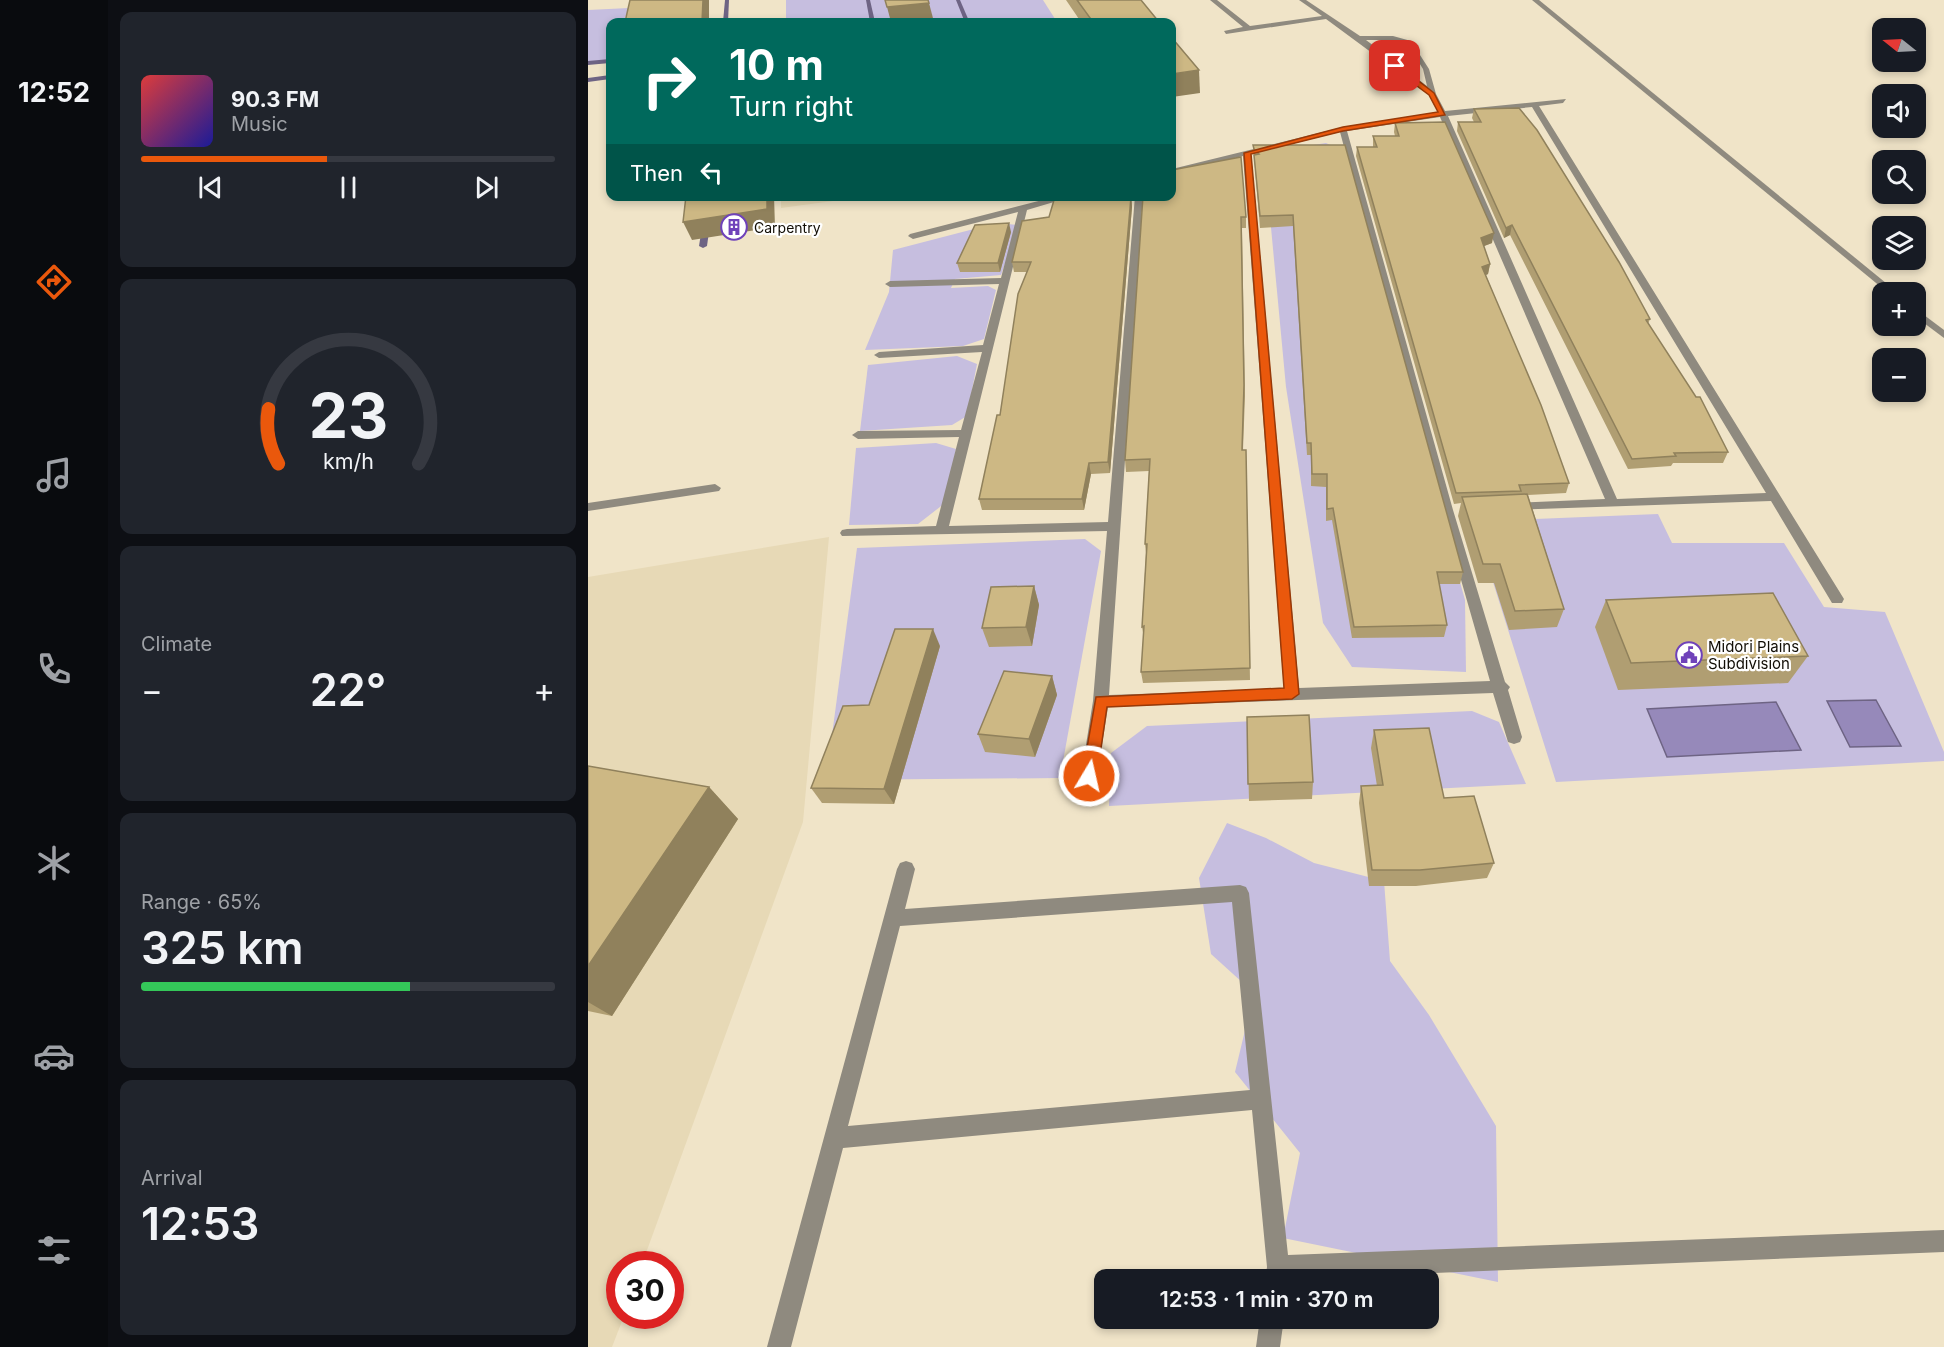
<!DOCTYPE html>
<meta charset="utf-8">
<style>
body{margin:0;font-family:Inter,sans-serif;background:#20242c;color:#f1f3f6;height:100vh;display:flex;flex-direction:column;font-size:22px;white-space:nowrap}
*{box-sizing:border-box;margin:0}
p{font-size:20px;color:#9ea1a6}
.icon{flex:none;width:33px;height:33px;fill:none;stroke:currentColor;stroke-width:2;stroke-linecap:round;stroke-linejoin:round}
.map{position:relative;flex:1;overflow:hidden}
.sheet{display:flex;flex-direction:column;gap:12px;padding:12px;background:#0d0f14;width:480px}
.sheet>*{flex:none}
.hud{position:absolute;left:18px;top:18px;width:570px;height:183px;border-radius:12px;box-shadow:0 3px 9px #0003;background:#00695c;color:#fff;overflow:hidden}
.needle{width:39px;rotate:288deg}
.tools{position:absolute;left:1284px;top:18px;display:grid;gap:12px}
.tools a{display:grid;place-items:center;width:54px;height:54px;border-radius:12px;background:#171b24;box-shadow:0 3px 9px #0003;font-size:30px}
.speed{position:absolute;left:18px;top:1251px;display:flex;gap:12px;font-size:30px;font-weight:700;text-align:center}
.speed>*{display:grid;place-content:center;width:78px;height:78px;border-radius:50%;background:#171b24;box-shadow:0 3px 9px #0003;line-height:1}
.speed .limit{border:9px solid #d22;background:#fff;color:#111}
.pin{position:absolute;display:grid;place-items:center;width:51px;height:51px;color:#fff;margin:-26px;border-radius:12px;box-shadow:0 3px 9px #0006}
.me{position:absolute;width:66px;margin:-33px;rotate:9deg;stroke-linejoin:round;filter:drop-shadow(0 0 4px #0008)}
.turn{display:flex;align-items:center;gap:21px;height:126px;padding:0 24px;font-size:27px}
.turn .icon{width:78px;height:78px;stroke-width:2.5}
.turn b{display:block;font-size:42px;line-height:51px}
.then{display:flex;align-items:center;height:57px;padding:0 24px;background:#0003;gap:12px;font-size:22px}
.big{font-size:45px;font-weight:600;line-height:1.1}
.sheet .card{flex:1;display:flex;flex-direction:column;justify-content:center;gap:9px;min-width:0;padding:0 21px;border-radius:12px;background:#20242c}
.sheet .dial{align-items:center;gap:0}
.dial svg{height:156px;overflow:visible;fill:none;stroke:#363941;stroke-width:7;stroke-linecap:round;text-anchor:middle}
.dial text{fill:#f1f3f6;stroke:none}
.song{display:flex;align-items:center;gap:18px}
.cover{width:72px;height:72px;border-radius:9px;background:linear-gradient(135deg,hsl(0 70% 55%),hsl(240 70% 35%))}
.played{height:6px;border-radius:3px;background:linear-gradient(90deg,#ea580c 45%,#363941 45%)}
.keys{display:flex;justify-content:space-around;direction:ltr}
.heat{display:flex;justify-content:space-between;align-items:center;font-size:33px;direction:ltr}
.charge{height:9px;border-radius:4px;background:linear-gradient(90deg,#34c759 65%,#363941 0)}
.trip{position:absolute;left:506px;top:1269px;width:345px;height:60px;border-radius:12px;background:#171b24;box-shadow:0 3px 9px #0003;font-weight:600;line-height:60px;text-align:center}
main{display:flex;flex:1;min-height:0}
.tabs{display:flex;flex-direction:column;width:108px;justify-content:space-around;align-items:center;background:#090b0e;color:#9ea1a6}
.tabs .icon{width:42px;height:42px}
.tabs .active{color:#ea580c}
.tabs b{font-size:27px;color:#f1f3f6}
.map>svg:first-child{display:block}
.built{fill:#e7d9b6}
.green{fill:#c6bedf}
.water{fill:#9689ba;stroke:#6e6484;stroke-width:1.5}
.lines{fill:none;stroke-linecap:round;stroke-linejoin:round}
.stream{fill:#6e6484;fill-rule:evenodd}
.minor{fill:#8f8a7f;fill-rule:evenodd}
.wall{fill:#b09e72}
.shaded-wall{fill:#90815c}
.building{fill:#cdb884;stroke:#90815c;stroke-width:1.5}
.route{fill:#ea580c;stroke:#983908;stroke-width:1.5}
.labels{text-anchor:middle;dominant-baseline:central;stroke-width:4.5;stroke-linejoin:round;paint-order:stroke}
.far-poi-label{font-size:14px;fill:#110d05;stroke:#fff;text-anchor:start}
.poi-label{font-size:15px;fill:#110d05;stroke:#fff;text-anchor:start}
</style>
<main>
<nav class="tabs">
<b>12:52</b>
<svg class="icon active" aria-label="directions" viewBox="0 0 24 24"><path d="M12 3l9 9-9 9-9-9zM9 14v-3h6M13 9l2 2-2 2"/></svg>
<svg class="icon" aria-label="music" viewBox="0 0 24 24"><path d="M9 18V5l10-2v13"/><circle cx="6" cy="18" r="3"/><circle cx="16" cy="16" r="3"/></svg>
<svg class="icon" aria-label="phone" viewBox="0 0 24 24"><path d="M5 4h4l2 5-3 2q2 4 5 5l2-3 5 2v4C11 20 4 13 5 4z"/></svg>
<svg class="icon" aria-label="climate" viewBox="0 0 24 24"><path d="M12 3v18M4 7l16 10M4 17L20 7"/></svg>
<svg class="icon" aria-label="car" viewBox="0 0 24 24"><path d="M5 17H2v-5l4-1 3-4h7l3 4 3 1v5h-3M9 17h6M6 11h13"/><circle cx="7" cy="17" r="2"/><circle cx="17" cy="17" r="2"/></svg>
<svg class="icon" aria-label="filters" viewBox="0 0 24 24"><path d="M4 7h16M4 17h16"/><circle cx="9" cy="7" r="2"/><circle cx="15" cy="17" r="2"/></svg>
</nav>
<section class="sheet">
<div class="card">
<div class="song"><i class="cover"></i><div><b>90.3 FM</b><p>Music</p></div></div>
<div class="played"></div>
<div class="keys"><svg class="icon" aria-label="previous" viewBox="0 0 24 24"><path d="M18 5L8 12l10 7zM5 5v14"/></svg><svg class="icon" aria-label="pause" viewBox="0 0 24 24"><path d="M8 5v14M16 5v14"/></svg><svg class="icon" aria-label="next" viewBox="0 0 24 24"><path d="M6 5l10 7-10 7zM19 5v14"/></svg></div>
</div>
<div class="card dial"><svg viewBox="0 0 100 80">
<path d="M14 69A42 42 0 1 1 86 69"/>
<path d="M14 69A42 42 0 0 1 9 41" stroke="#ea580c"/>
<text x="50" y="56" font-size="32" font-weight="700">23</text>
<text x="50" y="72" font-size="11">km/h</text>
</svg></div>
<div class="card"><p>Climate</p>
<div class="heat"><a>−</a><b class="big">22°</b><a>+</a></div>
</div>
<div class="card"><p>Range · 65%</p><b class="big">325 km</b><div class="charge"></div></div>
<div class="card"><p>Arrival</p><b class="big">12:53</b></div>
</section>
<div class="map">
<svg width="1356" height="1347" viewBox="0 0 1356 1347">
<rect width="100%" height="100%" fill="#f0e4c8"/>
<!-- built -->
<g class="built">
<path d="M193 196H275V197L193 208Z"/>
<path d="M241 537 215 822 54 1264H32V1316H36L24 1347H0V577Z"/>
</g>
<!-- green -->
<g class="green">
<path d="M198 0H455L469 22H198Z"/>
<path d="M41 8 35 22H22V53L20 60 0 62V10Z"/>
<path d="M738 143 751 149 877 600 878 672 764 667 735 623 698 387 676 153Z"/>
<path d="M409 223 431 225 413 275 367 279 363 288 400 286 408 290 396 339 375 346 277 350 301 292 305 250Z"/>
<path d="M369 356 389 364 379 416 364 425 272 431 280 365Z"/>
<path d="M348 443 368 449 357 503 330 524 261 525 268 448Z"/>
<path d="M1070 514 1084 543H1196L1236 607 1297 612 1356 752V761L968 782 892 541 947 519Z"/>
<path d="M497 539 513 551 472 778 238 780 269 548Z"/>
<path d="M884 711 911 722 938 784 521 806 523 753 559 726Z"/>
<path d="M639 823 678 838 726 863 796 881 802 961 841 1015 908 1126 910 1282 695 1238 712 1153 647 1072 666 993 623 954 611 878Z"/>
</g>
<!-- water -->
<g class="water">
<path d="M1288 700 1313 746 1262 747 1239 701Z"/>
<path d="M1188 702 1213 750 1079 757 1059 709Z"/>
</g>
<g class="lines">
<!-- stream -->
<g class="stream">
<path d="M137 0H141L140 22H135Z"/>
<path d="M278 0H282L287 22H282Z"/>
<path d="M368 0H372L381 21 376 20Z"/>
<path d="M22 59V63L0 65V61Z"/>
<path d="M22 75V79L0 82V78Z"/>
<path d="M119 196H126L119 246 115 248 111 246Z"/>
</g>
<!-- minor -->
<g class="minor">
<path d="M622 0H629L662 26 734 16 711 0H718L772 36H805L823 41 841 69 848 94 857 111 978 99 975 103 951 106 1256 599 1254 603H1244L1183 501 919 510 918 507 924 503 1017 499 852 117 759 131 865 510 917 682 922 687 920 690 934 737 932 742 926 744 920 742 905 693 520 707 509 776 507 781 501 783 495 781 493 776 505 701 519 531 254 536 252 533 254 530 259 529 348 526 371 437 270 439 264 435 270 431 373 430 394 352 291 358 286 355 291 352 395 345 411 284 302 287 297 284 302 281 413 278 430 212 325 239 320 236 322 234 470 196H486L439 210 361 526 520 522 547 196H555L521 695 696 689 655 156 584 173V169L755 127 850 112 841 95 738 19 638 34 636 31 655 27ZM778 40H805L819 43 835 69 839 86ZM944 107 1178 493 1029 499 860 116ZM752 132 853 510 902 681 711 688 663 154Z"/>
<path d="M944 0H951L1309 292H1299Z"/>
<path d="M1328 309 1356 330V338L1328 317Z"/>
<path d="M127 484 133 488 131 491 0 511V503Z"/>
<path d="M318 861 324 863 327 869 317 909 652 885 658 887 661 893 700 1255 1356 1230V1252L677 1280 679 1267 664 1110 255 1148 203 1347H179L309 869 312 863ZM644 902 662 1090 260 1126 312 926Z"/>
<path d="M672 1318H696L692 1347H668Z"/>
</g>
</g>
<!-- wall -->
<g class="wall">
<path d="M478 0H553L571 22H493Z"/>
<path d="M886 109 1062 319 1060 324 1140 452 1135 463H1085L1083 466 1040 469 922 235 916 238 869 131 870 122H886L884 118Z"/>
<path d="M807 123 904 243 896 246 902 264 900 274 898 275 981 483 978 493 940 495 976 609 969 627 921 630 906 583H890L870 516 873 503 866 504 768 156 769 147H785V136H807L806 132Z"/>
<path d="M665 145H757L875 572 872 584H851L859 625 856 637 764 638 744 520 738 521V487L723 486V455H719L705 226 672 228Z"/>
<path d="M584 196 658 217V228H654L657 396 655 450H658L662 680 555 683 553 672 556 638 554 627 558 553 557 544 561 471 538 472 537 460Z"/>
<path d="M543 197 544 207 522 473 503 474 496 510H394L391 499 412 415 439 272H426L424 262 461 217 494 199Z"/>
<path d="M423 232 412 272H372L369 263Z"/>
<path d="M446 586 451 605 444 646 401 647 394 628Z"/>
<path d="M1018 600 1220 656 1200 683 1030 690 1007 627Z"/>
<path d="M352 646 306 804 234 803 223 788 281 705Z"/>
<path d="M464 676 469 695 447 757 397 752 390 734Z"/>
<path d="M659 717 725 782 724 799 661 801Z"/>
<path d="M786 730 856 798 906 863 899 878 828 886H781L771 803 773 786H789L783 748Z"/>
<path d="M0 766 121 787 150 819 24 1016 0 1011Z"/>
</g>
<!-- shaded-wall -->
<g class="shaded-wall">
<path d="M115 0H121V22H114Z"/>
<path d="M341 3 346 22H303L299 7Z"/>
<path d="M611 70 612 93 584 97V74Z"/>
<path d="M179 196H186L187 227 104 240 95 222Z"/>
<path d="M543 197 544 207 522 473 520 462Z"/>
<path d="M421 223 423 232 412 272 410 263Z"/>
<path d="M924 225 922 235 916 238 918 228Z"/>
<path d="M906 233 904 243 891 248 893 238Z"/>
<path d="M902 264 900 274 893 277 894 267Z"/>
<path d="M501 463 503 474 496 510 494 499Z"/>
<path d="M446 586 451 605 444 646 438 627Z"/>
<path d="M345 629 352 646 306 804 296 789Z"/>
<path d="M464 676 469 695 447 757 441 739Z"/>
<path d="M121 787 150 819 24 1016 0 1002V966Z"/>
</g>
<!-- building -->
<g class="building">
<path d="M42 0H115L114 22H37Z"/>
<path d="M297 0H340L341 3 299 7Z"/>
<path d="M489 0H553L571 22H505Z"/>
<path d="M584 38 611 70 584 74Z"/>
<path d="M931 108 949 130 1031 262 1062 319 1058 320 1108 397H1112L1140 452 1086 453 1088 456 1044 459 924 225 918 228 870 122H893L886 109Z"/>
<path d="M857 122 906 233 893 238 902 264 894 267 953 405 981 483 931 485 933 491 868 493 769 147H789L785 136H811L807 123Z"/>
<path d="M665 145H757L875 572H849L859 625 766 627 745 508 739 509V474H724L723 443H719L705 215 672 216 666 155 671 154 666 149Z"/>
<path d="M653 157 658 217H653L656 385 654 450H658L662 668 553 672 556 626 554 627 559 544H557L562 459 537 460 555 196H584V170Z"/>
<path d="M98 196H179V209L95 222Z"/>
<path d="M543 197 520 462 501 463 494 499H391L409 415H412L430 294 443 262H424L434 221 461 217 466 200 494 199 495 198Z"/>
<path d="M421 223 410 263H369L387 225Z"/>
<path d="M939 494 976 609 927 611 912 564H895L874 497Z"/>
<path d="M446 586 438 627 394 628 403 587Z"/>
<path d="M1185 593 1220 656 1043 663 1018 600Z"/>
<path d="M307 629H345L296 789 223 788 255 706 281 705Z"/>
<path d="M416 671 464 676 441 739 390 734Z"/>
<path d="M721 715 725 782 660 784 659 717Z"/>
<path d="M841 728 856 798 886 796 906 863 832 870H784L773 786 795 785 786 730Z"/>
<path d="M0 766 121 787 0 966Z"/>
</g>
<!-- route -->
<path class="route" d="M805 65H810L846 93 857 115 755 131 663 154 711 694 704 699 519 707 509 776 506 780 501 782 496 780 494 776 508 697 696 688 656 153 755 127 850 112 841 95 805 68Z"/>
<!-- icons -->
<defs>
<g id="building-ring" transform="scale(1.35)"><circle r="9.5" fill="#fff" stroke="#6f42ba" stroke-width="1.5"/><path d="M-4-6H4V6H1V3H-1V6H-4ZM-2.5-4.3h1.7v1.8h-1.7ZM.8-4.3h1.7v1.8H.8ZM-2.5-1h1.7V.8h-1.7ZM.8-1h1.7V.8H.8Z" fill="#6f42ba"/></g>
<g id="civic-ring" transform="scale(1.35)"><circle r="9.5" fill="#fff" stroke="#6f42ba" stroke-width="1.5"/><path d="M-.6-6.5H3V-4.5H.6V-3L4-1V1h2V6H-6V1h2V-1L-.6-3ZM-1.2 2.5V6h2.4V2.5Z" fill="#6f42ba"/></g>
</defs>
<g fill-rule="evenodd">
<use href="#building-ring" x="146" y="227"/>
<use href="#civic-ring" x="1101" y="655"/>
</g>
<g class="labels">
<!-- far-poi labels -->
<g class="far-poi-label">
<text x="166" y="227">Carpentry</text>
</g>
<!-- poi labels -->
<g class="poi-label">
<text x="1120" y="646">Midori Plains<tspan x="1120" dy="17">Subdivision</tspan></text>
</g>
</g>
</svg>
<div class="tools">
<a><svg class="needle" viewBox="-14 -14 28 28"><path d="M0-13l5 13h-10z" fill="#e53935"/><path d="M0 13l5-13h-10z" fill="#9ea1a6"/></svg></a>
<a><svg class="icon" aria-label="sound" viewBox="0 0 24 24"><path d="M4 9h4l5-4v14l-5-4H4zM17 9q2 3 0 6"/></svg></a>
<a><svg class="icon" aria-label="search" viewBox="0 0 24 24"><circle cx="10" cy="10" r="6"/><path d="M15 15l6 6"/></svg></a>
<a><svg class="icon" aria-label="layers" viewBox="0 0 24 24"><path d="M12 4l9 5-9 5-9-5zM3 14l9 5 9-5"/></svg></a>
<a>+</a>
<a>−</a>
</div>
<div class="speed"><div class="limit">30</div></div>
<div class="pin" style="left:807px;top:66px;background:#d93025"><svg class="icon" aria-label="arrive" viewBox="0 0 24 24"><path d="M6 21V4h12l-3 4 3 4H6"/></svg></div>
<svg class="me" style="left:501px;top:776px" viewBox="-20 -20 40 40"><circle r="17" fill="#ea580c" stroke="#fff" stroke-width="3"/><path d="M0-11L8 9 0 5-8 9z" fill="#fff"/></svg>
<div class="trip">12:53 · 1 min · 370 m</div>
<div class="hud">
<div class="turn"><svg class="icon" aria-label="right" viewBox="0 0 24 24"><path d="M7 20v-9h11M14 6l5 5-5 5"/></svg><div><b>10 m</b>Turn right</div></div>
<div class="then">Then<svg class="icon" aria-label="left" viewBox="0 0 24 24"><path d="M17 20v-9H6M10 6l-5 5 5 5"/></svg></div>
</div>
</div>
</main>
